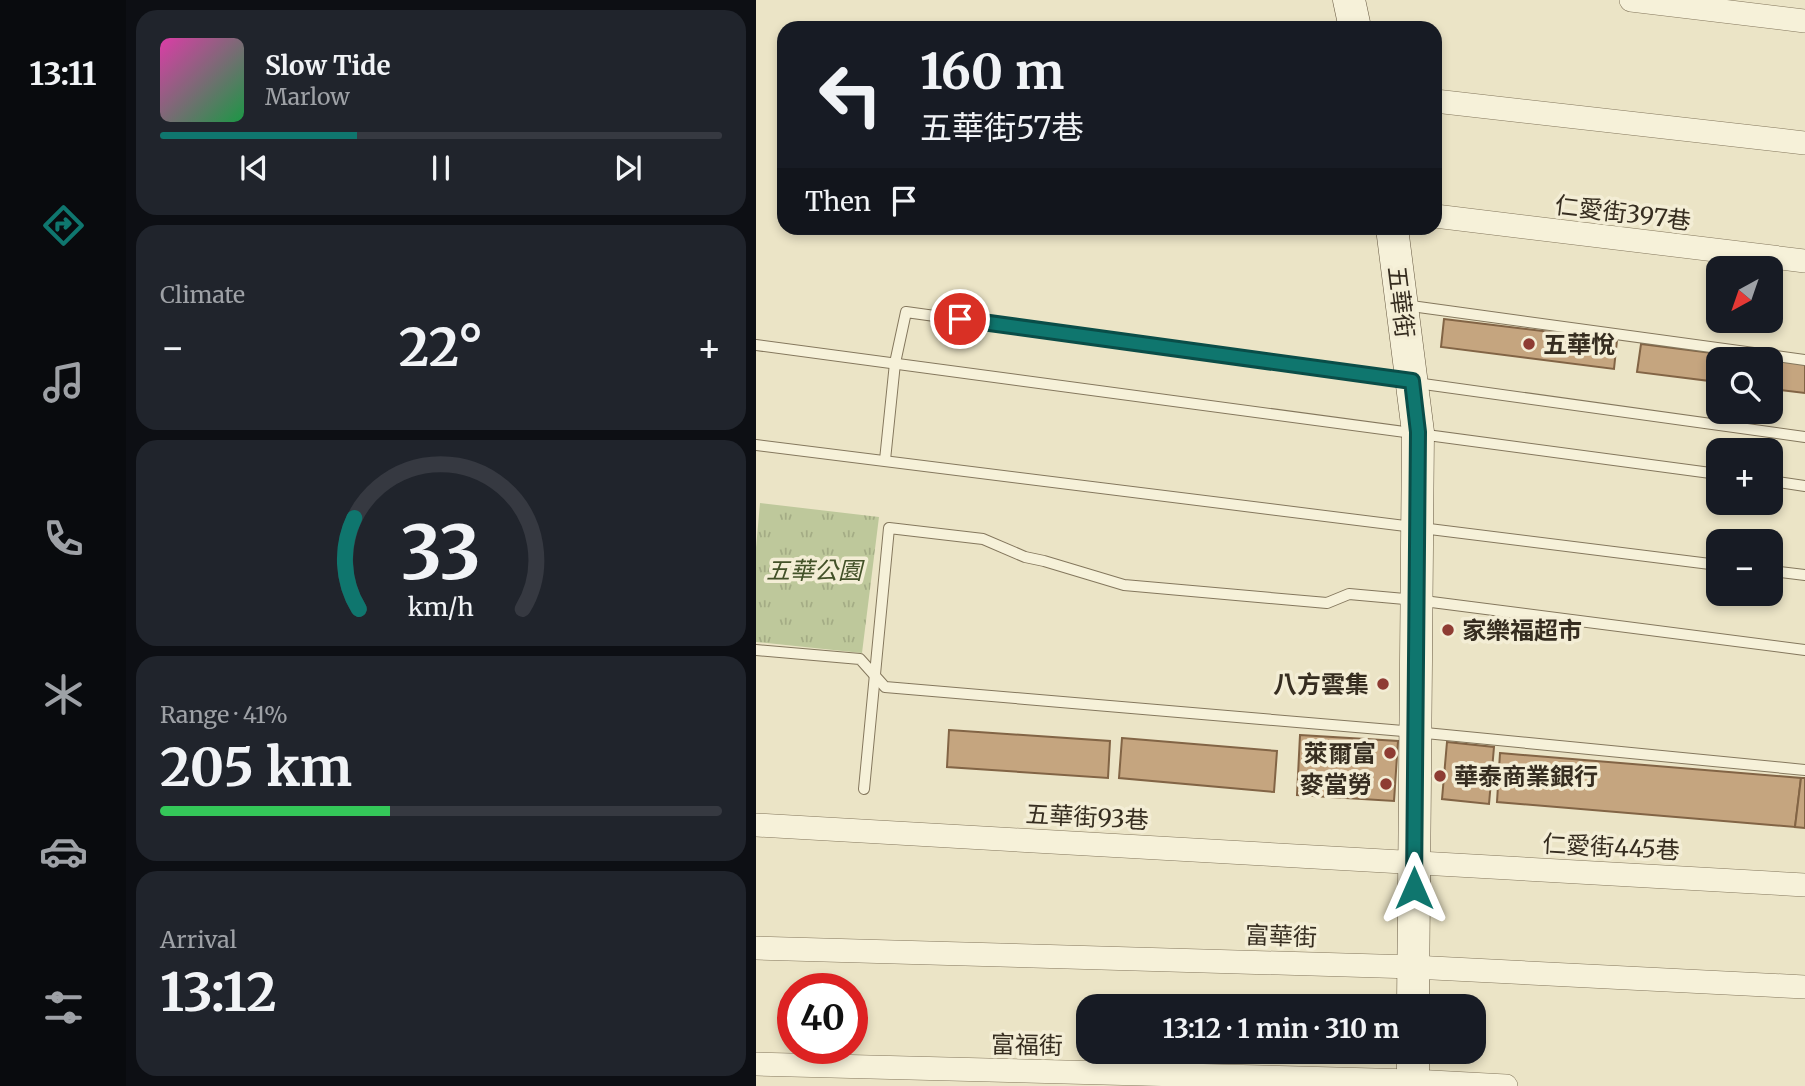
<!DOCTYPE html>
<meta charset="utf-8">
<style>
body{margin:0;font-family:Merriweather,"Noto Sans TC",serif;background:#20242c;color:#f1f3f6;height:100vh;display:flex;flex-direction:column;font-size:26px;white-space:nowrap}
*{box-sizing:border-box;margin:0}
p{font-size:23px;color:#9ea1a6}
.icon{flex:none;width:38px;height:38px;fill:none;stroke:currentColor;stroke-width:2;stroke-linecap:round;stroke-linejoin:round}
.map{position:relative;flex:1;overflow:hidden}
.details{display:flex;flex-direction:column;gap:10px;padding:10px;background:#0d0f14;width:630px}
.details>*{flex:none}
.hud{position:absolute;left:21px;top:21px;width:665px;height:214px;border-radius:21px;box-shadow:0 4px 10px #0003;background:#171b24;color:#f1f3f6;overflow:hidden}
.needle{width:46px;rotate:220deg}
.tools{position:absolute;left:950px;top:256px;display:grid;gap:14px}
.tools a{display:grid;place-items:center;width:77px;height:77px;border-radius:14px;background:#171b24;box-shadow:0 4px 10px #0003;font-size:35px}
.speed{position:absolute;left:21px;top:973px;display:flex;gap:14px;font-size:35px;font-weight:700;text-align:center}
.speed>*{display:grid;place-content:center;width:91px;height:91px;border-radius:50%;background:#171b24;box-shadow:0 4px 10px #0003;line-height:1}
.speed .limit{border:10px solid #d22;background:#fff;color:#111}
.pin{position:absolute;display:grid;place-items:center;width:60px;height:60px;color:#fff;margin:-30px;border:4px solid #fff;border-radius:50%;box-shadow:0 2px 7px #0007}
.me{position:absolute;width:77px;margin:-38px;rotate:0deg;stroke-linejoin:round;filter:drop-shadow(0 0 5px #0008)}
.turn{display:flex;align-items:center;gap:24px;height:147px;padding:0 28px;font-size:32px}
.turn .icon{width:91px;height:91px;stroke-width:2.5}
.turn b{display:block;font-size:49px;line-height:60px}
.then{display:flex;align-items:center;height:66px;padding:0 28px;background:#0003;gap:14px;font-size:26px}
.big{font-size:52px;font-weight:700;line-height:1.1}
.details .card{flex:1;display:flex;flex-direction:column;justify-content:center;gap:10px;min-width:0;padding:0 24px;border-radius:21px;background:#20242c}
.details .dial{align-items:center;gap:0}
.dial svg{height:182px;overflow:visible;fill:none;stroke:#363941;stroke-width:7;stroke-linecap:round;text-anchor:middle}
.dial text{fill:#f1f3f6;stroke:none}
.song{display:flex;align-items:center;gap:21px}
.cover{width:84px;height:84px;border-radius:10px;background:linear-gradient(135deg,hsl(320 70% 55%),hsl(140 70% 35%))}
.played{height:7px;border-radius:4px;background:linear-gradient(90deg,#0f766e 35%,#363941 35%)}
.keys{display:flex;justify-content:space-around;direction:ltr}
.heat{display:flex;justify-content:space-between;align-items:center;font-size:38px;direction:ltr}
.charge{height:10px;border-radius:5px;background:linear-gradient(90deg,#34c759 41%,#363941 0)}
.trip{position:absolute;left:320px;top:994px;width:410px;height:70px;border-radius:21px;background:#171b24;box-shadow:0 4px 10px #0003;font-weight:700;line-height:70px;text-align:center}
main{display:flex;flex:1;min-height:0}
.tab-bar{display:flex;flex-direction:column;width:126px;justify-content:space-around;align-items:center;background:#090b0e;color:#9ea1a6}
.tab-bar .icon{width:49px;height:49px}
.tab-bar .on{color:#0f766e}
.tab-bar b{font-size:32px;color:#f1f3f6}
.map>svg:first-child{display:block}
.grass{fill:url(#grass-tufts)}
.building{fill:#c5a57f;stroke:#826445;stroke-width:2}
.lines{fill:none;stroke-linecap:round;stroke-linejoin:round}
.lane-casing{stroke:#84775d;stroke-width:12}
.street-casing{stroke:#84775d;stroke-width:24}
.secondary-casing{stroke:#665841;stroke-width:33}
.lane{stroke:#f6f1d9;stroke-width:10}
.street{stroke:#f6f1d9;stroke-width:23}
.secondary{stroke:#f6f1d9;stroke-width:32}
.route-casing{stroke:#0a4d48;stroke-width:18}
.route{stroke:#0f766e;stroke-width:12}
.poi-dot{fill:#8e3c33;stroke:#f3edd5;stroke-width:2.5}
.labels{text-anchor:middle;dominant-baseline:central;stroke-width:7;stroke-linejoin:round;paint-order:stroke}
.street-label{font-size:24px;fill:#362d20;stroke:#f3edd5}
.poi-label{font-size:24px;font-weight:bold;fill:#362d20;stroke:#f3edd5;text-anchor:start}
.park-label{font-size:24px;font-style:italic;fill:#425128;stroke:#f3edd5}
</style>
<main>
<nav class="tab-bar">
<b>13:11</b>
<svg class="icon on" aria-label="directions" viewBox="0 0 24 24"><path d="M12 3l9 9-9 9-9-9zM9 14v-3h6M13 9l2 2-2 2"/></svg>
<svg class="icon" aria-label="music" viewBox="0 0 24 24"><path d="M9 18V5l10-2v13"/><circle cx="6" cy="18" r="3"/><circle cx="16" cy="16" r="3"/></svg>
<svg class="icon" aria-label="phone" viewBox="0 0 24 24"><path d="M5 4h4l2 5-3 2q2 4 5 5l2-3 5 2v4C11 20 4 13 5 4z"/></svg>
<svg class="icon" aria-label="climate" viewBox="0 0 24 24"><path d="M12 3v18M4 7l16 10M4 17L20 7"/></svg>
<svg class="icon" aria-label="car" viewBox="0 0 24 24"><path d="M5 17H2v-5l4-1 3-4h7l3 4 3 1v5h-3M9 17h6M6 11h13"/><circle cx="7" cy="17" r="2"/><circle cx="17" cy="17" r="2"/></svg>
<svg class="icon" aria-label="filters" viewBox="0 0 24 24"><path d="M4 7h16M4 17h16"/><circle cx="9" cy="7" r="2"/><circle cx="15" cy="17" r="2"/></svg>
</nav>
<section class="details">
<div class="card">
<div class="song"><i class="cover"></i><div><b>Slow Tide</b><p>Marlow</p></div></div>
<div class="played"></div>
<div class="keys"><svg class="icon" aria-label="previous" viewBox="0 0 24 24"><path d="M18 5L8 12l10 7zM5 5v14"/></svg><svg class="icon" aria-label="pause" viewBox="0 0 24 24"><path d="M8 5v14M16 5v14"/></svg><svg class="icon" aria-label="next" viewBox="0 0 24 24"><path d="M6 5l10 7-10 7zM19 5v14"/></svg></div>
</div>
<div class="card"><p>Climate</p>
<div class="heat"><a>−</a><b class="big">22°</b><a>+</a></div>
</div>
<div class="card dial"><svg viewBox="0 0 100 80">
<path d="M14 69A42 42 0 1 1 86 69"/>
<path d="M14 69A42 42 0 0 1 12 29" stroke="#0f766e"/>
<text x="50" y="56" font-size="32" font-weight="700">33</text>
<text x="50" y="72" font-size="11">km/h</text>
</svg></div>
<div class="card"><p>Range · 41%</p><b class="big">205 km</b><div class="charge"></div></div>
<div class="card"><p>Arrival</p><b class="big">13:12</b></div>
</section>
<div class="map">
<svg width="1049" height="1086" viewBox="0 0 1049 1086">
<defs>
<pattern id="grass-tufts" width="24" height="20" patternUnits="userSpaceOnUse" patternTransform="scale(1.75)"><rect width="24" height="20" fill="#bec89b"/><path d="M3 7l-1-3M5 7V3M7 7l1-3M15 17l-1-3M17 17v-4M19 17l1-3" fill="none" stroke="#a4ac85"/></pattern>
</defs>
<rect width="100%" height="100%" fill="#ebe4c6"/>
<!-- grass -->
<path class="grass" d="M4 503 123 517 106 653 0 642V548Z"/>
<!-- building -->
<g class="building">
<path d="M688 319 861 340 858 369 685 347Z"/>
<path d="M885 344 1004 359H962V382L881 372Z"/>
<path d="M1015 360 1049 364V393L1015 389Z"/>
<path d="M193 730 354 741 352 778 191 767Z"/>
<path d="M544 735 642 741 638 801 541 795Z"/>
<path d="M366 738 521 751 518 792 363 778Z"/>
<path d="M691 742 738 747 733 804 686 799Z"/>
<path d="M744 753 1045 778 1039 827 741 802Z"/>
<path d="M1045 778H1049V828L1039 827Z"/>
</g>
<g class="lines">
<!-- lane casing -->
<g class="lane-casing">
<g id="lane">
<path d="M648 305 1049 360"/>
<path d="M0 345 962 474"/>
<path d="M0 445 962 565"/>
<path d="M129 460 139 363 150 312 1049 437"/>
<path d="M1015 481 1049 486"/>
<path d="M1015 571 1049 575"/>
<path d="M0 650 104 659 129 687 659 732 1049 770"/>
<path d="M108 789 133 528 227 539 269 557 288 561 368 585 571 603 593 594 660 600 1049 650"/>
</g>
</g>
<!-- street casing -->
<g class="street-casing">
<g id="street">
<path d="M875 0 1049 21"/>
<path d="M679 101 1049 143"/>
<path d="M679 216 1049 261"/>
<path d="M0 825 1049 885"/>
<path d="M0 948 657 967 1049 987"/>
<path d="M0 1064 657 1081 750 1086"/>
</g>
</g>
<!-- secondary casing -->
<g class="secondary-casing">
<g id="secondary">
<path d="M593 0 599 28"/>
<path d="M636 228 662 432 657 1006"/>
<path d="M657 1086V1052"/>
</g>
</g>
<!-- lane -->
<use href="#lane" class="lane"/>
<!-- street -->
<use href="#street" class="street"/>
<!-- secondary -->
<use href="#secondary" class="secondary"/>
</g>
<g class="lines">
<!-- route casing -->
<g class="route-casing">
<path id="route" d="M204 319 656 381 662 432 658 888"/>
</g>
<!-- route -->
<use href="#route" class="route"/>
</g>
<!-- markers -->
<g class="poi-dot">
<circle cx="773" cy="344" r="7"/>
<circle cx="692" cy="630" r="7"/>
<circle cx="627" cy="684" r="7"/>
<circle cx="634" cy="753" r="7"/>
<circle cx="684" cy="776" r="7"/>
<circle cx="630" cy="784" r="7"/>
</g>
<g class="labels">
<!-- street labels -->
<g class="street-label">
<text transform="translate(867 213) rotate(7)">仁愛街397巷</text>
<text transform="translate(645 302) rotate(83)">五華街</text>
<text transform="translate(331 817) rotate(3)">五華街93巷</text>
<text transform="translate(855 847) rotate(3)">仁愛街445巷</text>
<text transform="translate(525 936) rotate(2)">富華街</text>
<text transform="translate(271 1045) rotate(1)">富福街</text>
</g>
<!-- poi labels -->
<g class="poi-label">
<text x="787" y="344">五華悅</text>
<text x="706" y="630">家樂福超市</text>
<text x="613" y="684" text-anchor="end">八方雲集</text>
<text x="620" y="753" text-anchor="end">萊爾富</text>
<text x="698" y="776">華泰商業銀行</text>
<text x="616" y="784" text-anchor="end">麥當勞</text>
</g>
<!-- park labels -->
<g class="park-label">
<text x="58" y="570">五華公園</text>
</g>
</g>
</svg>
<div class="tools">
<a><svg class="needle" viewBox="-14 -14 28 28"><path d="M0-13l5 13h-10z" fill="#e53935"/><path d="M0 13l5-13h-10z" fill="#9ea1a6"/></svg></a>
<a><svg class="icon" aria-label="search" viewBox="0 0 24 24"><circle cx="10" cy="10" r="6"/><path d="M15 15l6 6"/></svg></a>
<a>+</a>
<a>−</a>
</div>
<div class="speed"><div class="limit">40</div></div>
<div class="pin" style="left:204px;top:319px;background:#d93025"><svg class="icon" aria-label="arrive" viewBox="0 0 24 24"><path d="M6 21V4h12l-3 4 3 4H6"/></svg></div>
<svg class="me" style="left:658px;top:888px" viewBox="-20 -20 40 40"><path d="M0-17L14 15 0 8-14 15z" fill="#0f766e" stroke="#fff" stroke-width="4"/></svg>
<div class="trip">13:12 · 1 min · 310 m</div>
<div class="hud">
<div class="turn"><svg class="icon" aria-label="left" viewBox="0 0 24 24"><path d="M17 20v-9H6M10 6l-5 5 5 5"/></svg><div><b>160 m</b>五華街57巷</div></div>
<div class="then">Then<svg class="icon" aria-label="arrive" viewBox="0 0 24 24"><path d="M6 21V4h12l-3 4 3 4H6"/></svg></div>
</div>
</div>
</main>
